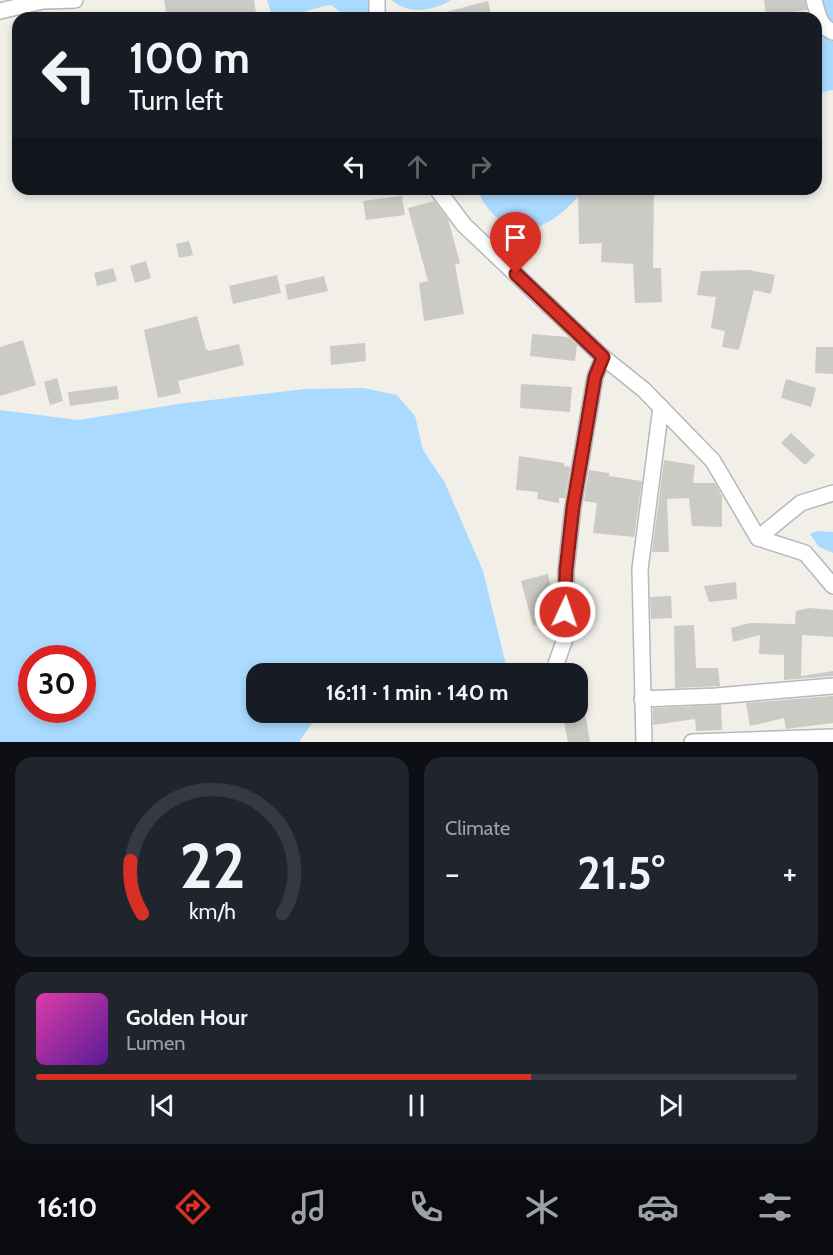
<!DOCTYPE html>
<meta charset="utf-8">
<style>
body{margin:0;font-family:Cabin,sans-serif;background:#20242c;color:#f1f3f6;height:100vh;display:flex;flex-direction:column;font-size:22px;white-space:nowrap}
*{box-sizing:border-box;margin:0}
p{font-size:20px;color:#9ea1a6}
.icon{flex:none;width:33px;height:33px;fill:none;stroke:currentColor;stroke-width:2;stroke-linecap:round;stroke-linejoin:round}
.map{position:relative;height:742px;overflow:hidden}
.side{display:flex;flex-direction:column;gap:15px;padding:15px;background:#0d0f14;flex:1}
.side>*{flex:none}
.guide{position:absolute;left:12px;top:12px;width:810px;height:183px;border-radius:18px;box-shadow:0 3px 9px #0003;background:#171b24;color:#f1f3f6;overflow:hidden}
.speed{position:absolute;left:18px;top:645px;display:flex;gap:12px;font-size:30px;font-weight:700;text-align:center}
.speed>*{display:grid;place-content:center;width:78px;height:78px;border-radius:50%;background:#171b24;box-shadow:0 3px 9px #0003;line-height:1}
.speed .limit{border:9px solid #d22;background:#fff;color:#111}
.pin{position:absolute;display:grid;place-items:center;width:51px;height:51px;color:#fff;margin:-62px -26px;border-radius:50% 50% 50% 0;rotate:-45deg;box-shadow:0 0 6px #0007}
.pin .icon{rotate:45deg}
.me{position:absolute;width:66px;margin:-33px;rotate:3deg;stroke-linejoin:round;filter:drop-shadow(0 0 4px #0008)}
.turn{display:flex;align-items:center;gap:21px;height:126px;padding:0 18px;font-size:27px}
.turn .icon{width:78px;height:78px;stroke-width:2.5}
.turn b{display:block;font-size:42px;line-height:51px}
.lanes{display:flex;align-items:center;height:57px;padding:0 18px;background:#0003;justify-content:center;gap:30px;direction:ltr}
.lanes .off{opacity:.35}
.big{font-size:45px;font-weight:700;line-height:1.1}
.side .widget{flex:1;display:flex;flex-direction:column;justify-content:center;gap:9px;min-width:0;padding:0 21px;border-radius:18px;background:#20242c}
.side .dial{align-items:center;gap:0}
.dial svg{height:156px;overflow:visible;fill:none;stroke:#363941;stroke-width:7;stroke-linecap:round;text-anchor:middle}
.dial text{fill:#f1f3f6;stroke:none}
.song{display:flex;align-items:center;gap:18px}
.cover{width:72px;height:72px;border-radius:9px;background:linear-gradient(135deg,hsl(320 70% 55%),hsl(270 70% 35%))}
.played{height:6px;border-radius:3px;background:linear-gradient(90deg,#d93025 65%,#363941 65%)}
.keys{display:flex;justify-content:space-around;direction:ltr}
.heat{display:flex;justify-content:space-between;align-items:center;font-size:33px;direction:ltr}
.side .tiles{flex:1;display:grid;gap:15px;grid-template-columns:1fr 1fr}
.widget:last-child{grid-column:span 2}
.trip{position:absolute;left:246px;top:663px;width:342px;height:60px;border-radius:18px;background:#171b24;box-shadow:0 3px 9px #0003;font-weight:700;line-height:60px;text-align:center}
.menu{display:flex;height:96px;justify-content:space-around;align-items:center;background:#090b0e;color:#9ea1a6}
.menu .icon{width:42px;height:42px}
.menu .on{color:#d93025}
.menu b{font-size:27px;color:#f1f3f6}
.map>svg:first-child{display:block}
.water{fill:#aadaff;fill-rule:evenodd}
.building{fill:#cccac5}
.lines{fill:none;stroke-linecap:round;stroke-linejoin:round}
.street-casing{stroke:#b5b8bc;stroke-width:18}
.street{stroke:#fff;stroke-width:15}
.route-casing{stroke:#8d1f18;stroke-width:15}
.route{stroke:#d93025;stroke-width:10}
</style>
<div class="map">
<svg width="833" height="742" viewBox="0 0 833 742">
<rect width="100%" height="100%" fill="#f1efe8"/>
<!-- water -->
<g class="water">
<path d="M267 0H373L369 11C352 20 344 15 331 5 313 7 289 21 271 12Z"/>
<path d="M392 0H451C434 11 407 15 392 0Z"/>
<path d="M820 0H833V28H832Z"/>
<path d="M827 33 833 35V90L816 93V34Z"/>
<path d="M478 189H584C564 216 525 248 495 216 487 207 481 201 478 189Z"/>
<path d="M364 388 397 395 415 416 423 450 445 483 483 571 508 673 256 674V712L325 713 314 720 299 742H0V410L78 420 185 403 305 389ZM32 658H82V710H32Z"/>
<path d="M817 531 833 532V553L819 547 810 534Z"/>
<path d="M378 713H480C449 727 410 718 378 713Z"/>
</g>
<!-- building -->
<g class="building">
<path d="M164 0H254L256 13 228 18H167Z"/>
<path d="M764 0H805L807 10 766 16Z"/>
<path d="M488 1 492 18H442V13Z"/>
<path d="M578 189H654L653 268H661L662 302 635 303 633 264 601 262 602 243 579 244Z"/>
<path d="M402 196 405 215 366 220 363 201Z"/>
<path d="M434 201 448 219 460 263 455 265 464 314 424 321 419 283 428 281 408 208Z"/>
<path d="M189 241 193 255 179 258 176 244Z"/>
<path d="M146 261 151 278 135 283 130 266Z"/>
<path d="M113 268 117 281 97 286 94 273Z"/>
<path d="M749 270 775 275 771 294 754 290 739 350 722 347 725 331 711 328 716 297 697 295 701 271Z"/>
<path d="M277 275 281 293 233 304 229 286Z"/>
<path d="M324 276 328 291 288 300 285 285Z"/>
<path d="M197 316 206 349 209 351 239 344 244 365 178 381 181 393 158 398 144 330Z"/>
<path d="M532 334 568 337 577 345 575 361 530 356Z"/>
<path d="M23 340 36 385 0 396V347Z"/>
<path d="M365 343 366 361 331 365 330 346Z"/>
<path d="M816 347H833V374L815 373Z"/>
<path d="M57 378 63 401 50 405 44 382Z"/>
<path d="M786 379 816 388 811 407 781 398Z"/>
<path d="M521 384 572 387 570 412 520 408Z"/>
<path d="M117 386 119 399 70 406 68 392Z"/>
<path d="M791 433 815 455 805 465 781 443Z"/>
<path d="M519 456 564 463V466L570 467 565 498H559V503L537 499 538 492 516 490Z"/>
<path d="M664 460 695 465 693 483H715L722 496V527L692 526 689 498 667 499 669 552H652Z"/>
<path d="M589 470 609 473V476L642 481 634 537 593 533 597 503 584 501Z"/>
<path d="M548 574 557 619 533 626 521 581Z"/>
<path d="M736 582 737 599 709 602 704 586Z"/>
<path d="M671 596 672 618 651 619 650 597Z"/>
<path d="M809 608 833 610V637L802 635 801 676 833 671V676L784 680V655L759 654 760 635 733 642 731 628 750 623 795 624 796 611Z"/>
<path d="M694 625 696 668H718L720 686 675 688 674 626Z"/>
<path d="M833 696V723L786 729 784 718 750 726 746 703Z"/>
<path d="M721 705 722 730 696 731 695 719 653 725V708Z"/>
<path d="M562 712H585L590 742H568Z"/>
</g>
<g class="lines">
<!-- street casing -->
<g class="street-casing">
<g id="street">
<path d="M814 0C818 14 819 26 833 32"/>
<path d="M0 11 43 1 75 0"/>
<path d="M377 18V0"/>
<path d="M437 189 464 225 603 357 644 390 713 461 758 538 805 553 833 586"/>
<path d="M758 538 801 503 833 493"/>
<path d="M556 664 567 633 566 570 573 507 595 377 603 357"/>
<path d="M642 699 716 696 833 686"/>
<path d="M644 742 640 569 661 407"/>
<path d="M692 742 833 737"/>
</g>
</g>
<!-- street -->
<use href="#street" class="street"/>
</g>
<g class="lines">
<!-- route casing -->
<g class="route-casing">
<path id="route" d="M516 274 603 357 595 377 573 507 566 570 565 612"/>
</g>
<!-- route -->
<use href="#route" class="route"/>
</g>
</svg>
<div class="speed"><div class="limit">30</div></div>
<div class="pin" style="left:516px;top:274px;background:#d93025"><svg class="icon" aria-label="arrive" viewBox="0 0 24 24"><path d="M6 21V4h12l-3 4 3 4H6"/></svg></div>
<svg class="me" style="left:565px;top:612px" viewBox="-20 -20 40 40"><circle r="17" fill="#d93025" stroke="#fff" stroke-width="3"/><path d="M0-11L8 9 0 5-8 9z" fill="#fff"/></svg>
<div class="trip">16:11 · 1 min · 140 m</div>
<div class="guide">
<div class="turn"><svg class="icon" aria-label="left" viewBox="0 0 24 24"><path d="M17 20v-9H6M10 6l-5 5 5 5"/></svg><div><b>100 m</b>Turn left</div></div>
<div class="lanes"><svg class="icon" aria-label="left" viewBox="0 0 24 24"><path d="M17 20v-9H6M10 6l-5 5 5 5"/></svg><svg class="icon off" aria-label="ahead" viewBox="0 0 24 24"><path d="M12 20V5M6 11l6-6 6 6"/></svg><svg class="icon off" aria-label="right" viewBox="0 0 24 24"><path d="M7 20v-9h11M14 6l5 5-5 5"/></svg></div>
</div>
</div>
<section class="side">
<div class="tiles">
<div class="widget dial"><svg viewBox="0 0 100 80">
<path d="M14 69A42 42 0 1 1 86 69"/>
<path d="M14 69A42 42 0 0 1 8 42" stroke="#d93025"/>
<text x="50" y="56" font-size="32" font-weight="700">22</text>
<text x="50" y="72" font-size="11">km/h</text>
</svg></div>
<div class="widget"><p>Climate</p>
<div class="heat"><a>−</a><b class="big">21.5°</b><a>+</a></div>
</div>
<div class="widget">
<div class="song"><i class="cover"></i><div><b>Golden Hour</b><p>Lumen</p></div></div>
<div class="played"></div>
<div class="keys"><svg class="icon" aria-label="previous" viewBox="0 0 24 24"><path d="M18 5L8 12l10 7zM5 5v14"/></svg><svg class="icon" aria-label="pause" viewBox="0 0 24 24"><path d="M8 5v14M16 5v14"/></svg><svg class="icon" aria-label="next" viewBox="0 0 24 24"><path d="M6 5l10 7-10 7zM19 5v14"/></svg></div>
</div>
</div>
</section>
<nav class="menu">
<b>16:10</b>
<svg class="icon on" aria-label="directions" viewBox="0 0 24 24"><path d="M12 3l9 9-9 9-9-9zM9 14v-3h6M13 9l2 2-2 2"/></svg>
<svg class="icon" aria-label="music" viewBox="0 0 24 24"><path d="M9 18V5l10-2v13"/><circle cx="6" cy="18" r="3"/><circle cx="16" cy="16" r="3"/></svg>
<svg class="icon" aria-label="phone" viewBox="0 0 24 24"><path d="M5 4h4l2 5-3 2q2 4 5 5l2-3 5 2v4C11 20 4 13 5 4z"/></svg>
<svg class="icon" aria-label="climate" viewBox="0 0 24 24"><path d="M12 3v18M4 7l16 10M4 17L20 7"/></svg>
<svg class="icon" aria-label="car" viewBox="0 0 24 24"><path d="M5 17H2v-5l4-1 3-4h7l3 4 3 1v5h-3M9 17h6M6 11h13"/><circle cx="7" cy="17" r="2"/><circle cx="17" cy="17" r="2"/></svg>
<svg class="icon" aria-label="filters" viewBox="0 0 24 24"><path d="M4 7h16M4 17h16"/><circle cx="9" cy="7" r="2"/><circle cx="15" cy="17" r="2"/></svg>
</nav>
